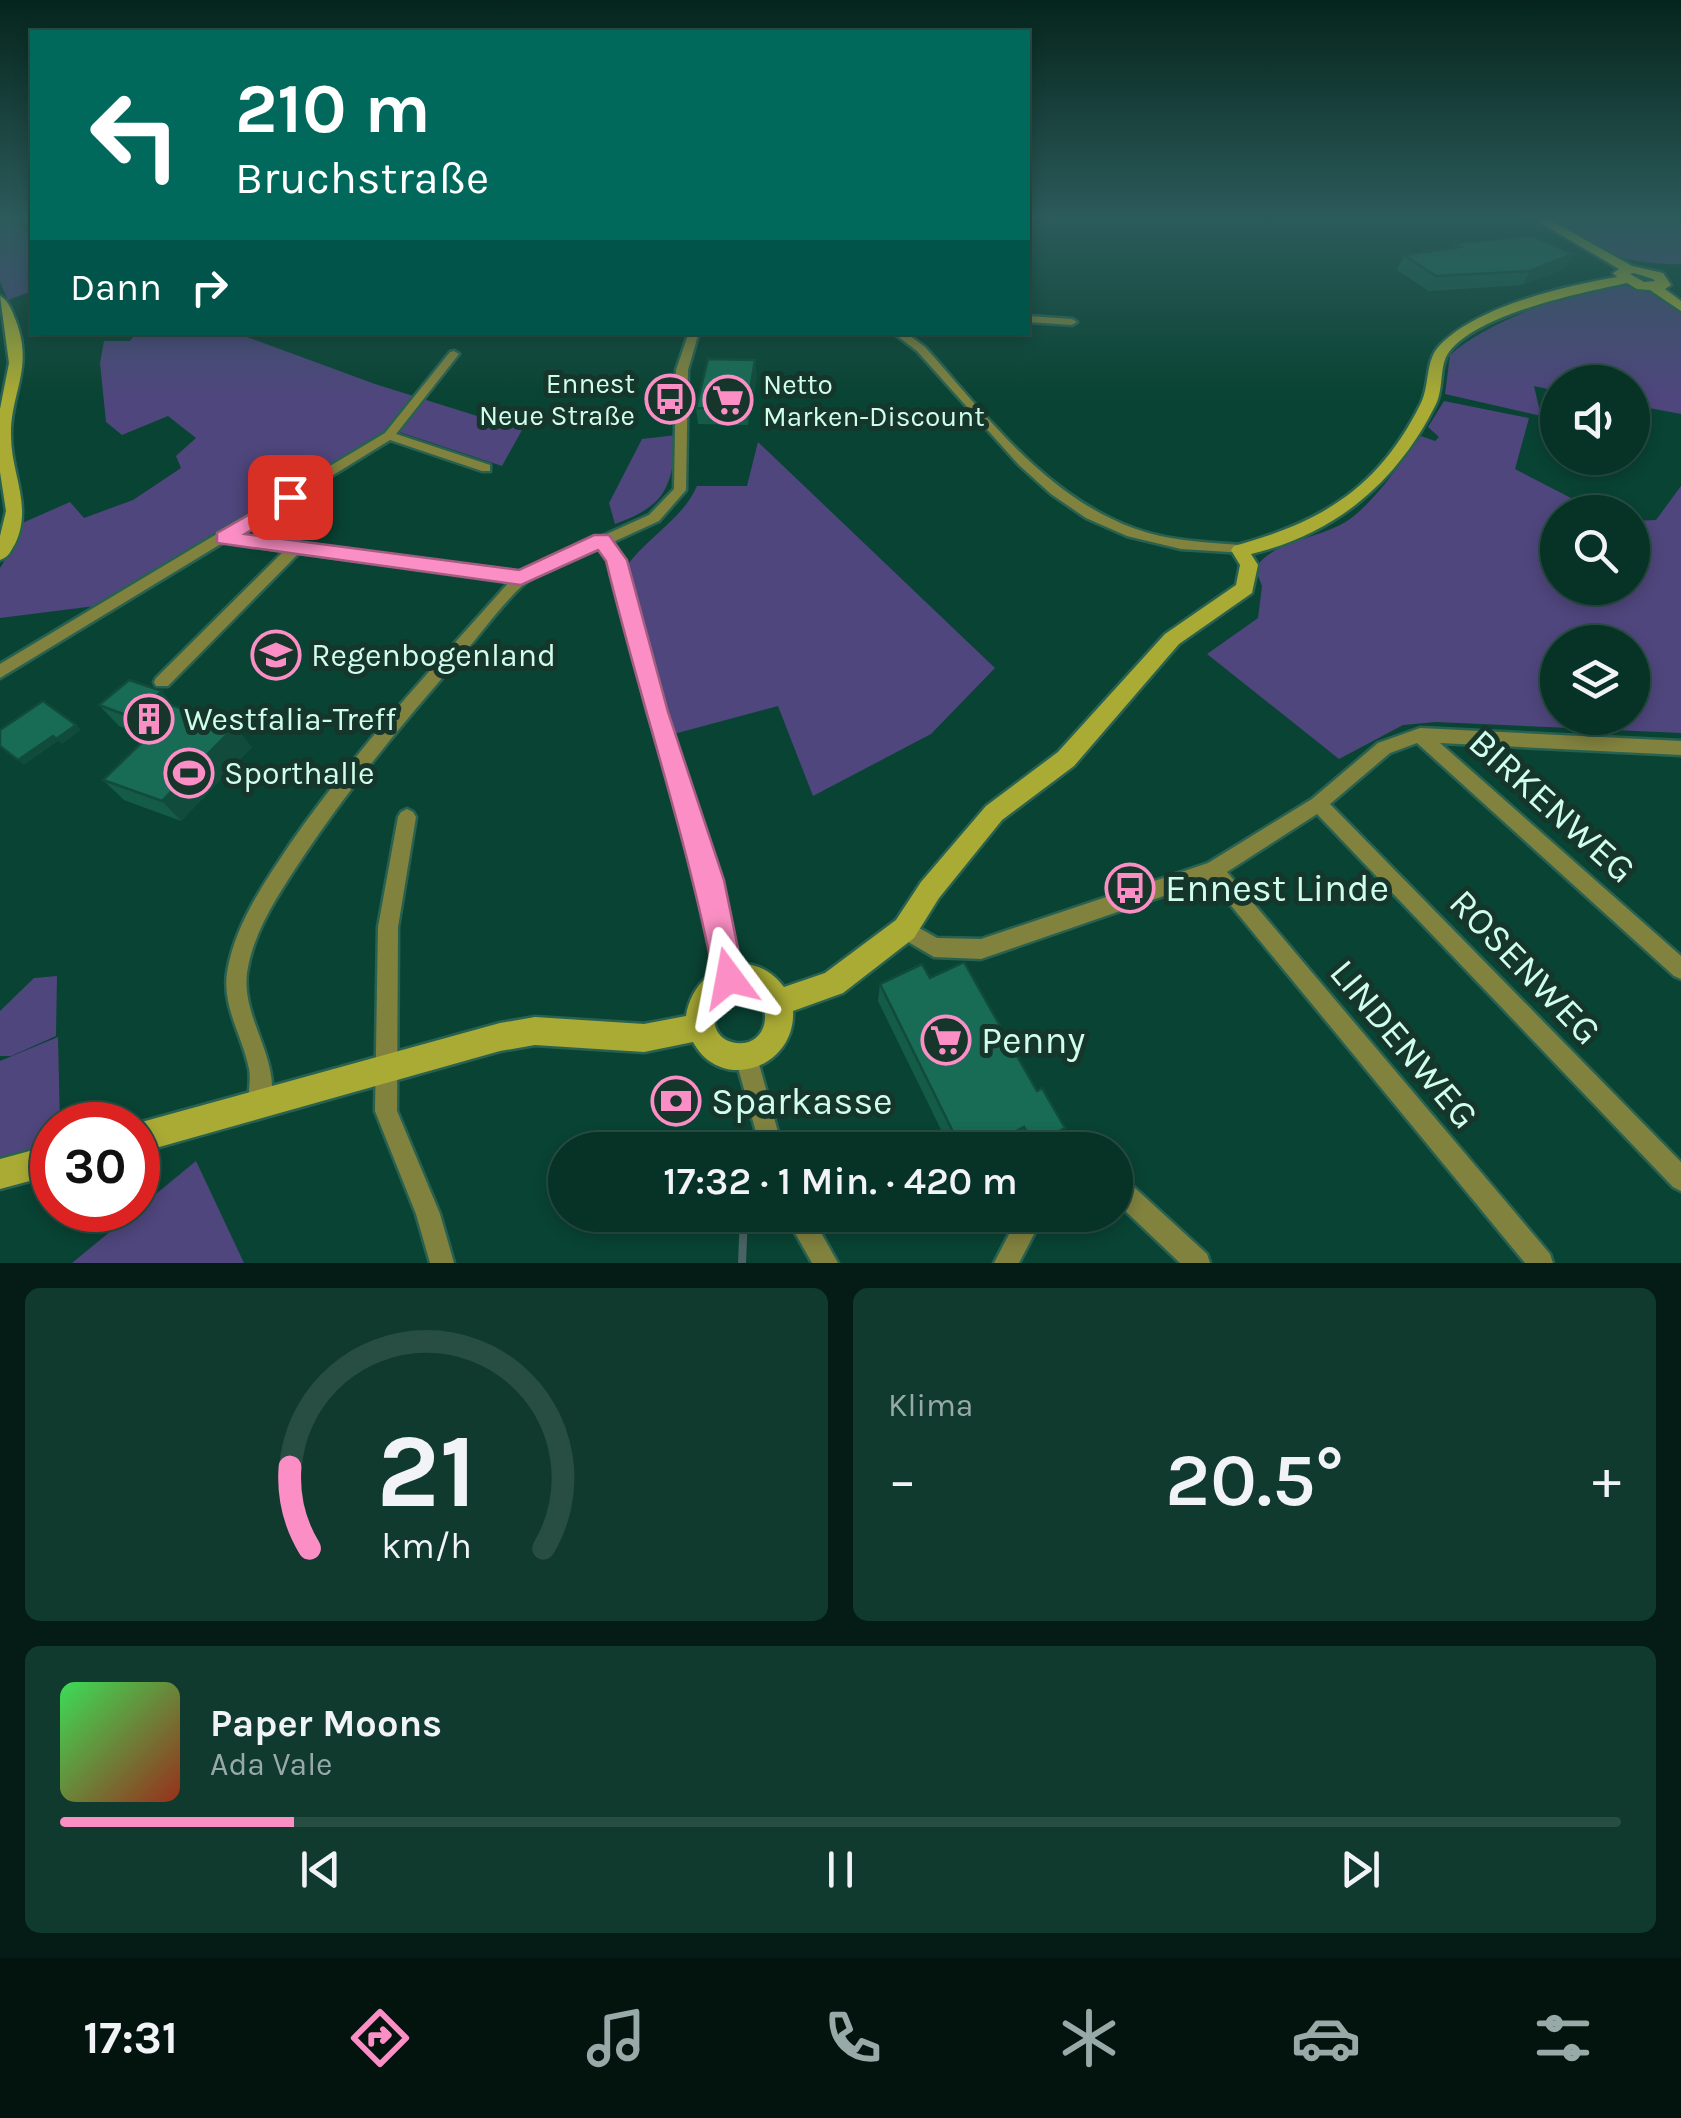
<!DOCTYPE html>
<html lang="de">
<meta charset="utf-8">
<style>
body{margin:0;font-family:Karla,sans-serif;background:#103a2e;color:#f1f3f6;height:100vh;display:flex;flex-direction:column;font-size:38px;white-space:nowrap}
*{box-sizing:border-box;margin:0}
p{font-size:32px;color:#98aaa7}
.icon{flex:none;width:55px;height:55px;fill:none;stroke:currentColor;stroke-width:2;stroke-linecap:round;stroke-linejoin:round}
.map{position:relative;height:1263px;overflow:hidden}
.details{display:flex;flex-direction:column;gap:25px;padding:25px;background:#041c15;flex:1}
.details>*{flex:none}
.top-card{position:absolute;left:30px;top:30px;width:1000px;height:305px;border-radius:0px;box-shadow:0 5px 15px #0003,0 0 0 2px #284d43;background:#00695c;color:#fff;overflow:hidden}
.tools{position:absolute;left:1540px;top:365px;display:grid;gap:20px}
.tools a{display:grid;place-items:center;width:110px;height:110px;border-radius:50%;background:#073226;box-shadow:0 5px 15px #0003,0 0 0 2px #284d43;font-size:50px}
.speed{position:absolute;left:30px;top:1102px;display:flex;gap:20px;font-size:50px;font-weight:700;text-align:center}
.speed>*{display:grid;place-content:center;width:130px;height:130px;border-radius:50%;background:#073226;box-shadow:0 5px 15px #0003,0 0 0 2px #284d43;line-height:1}
.speed .limit{border:15px solid #d22;background:#fff;color:#111}
.pin{position:absolute;display:grid;place-items:center;width:85px;height:85px;color:#fff;margin:-42px;border-radius:20px;box-shadow:0 5px 15px #0006}
.me{position:absolute;width:110px;margin:-55px;rotate:347deg;stroke-linejoin:round;filter:drop-shadow(0 0 8px #0008)}
.turn{display:flex;align-items:center;gap:35px;height:210px;padding:0 40px;font-size:45px}
.turn .icon{width:130px;height:130px;stroke-width:2.5}
.turn b{display:block;font-size:70px;line-height:85px}
.then{display:flex;align-items:center;height:95px;padding:0 40px;background:#0003;gap:20px;font-size:38px}
.big{font-size:75px;font-weight:600;line-height:1.1}
.details .tile{flex:1;display:flex;flex-direction:column;justify-content:center;gap:15px;min-width:0;padding:0 35px;border-radius:15px;background:#103a2e}
.details .dial{align-items:center;gap:0}
.dial svg{height:260px;overflow:visible;fill:none;stroke:#284d43;stroke-width:7;stroke-linecap:round;text-anchor:middle}
.dial text{fill:#f1f3f6;stroke:none}
.song{display:flex;align-items:center;gap:30px}
.cover{width:120px;height:120px;border-radius:15px;background:linear-gradient(135deg,hsl(130 70% 55%),hsl(10 70% 35%))}
.played{height:10px;border-radius:5px;background:linear-gradient(90deg,#fb8fc5 15%,#284d43 15%)}
.keys{display:flex;justify-content:space-around;direction:ltr}
.heat{display:flex;justify-content:space-between;align-items:center;font-size:55px;direction:ltr}
.details .tiles{flex:1;display:grid;gap:25px;grid-template-columns:1fr 1fr}
.tile:last-child{grid-column:span 2}
.trip{position:absolute;left:548px;top:1132px;width:585px;height:100px;border-radius:50px;background:#073226;box-shadow:0 5px 15px #0003,0 0 0 2px #284d43;font-weight:600;line-height:100px;text-align:center}
.dock{display:flex;height:160px;justify-content:space-around;align-items:center;background:#03140f;color:#98aaa7}
.dock .icon{width:70px;height:70px}
.dock .active{color:#fb8fc5}
.dock b{font-size:45px;color:#f1f3f6}
.map>svg:first-child{display:block}
.green{fill:#4f467d;fill-rule:evenodd}
.lines{fill:none;stroke-linecap:round;stroke-linejoin:round}
.stream{stroke:#4a6465;stroke-width:8}
.street-casing{stroke:#296151;stroke-width:5}
.secondary-casing{stroke:#296151;stroke-width:5}
.street{fill:#81823e;fill-rule:evenodd}
.secondary{fill:#aaab34;fill-rule:evenodd}
.wall{fill:#155c48}
.shaded-wall{fill:#114b3b}
.building{fill:#186b54;stroke:#114b3b;stroke-width:2.5}
.route{fill:#fb8fc5;stroke:#a35d80;stroke-width:2.5}
.labels{text-anchor:middle;dominant-baseline:central;stroke-width:10;stroke-linejoin:round;paint-order:stroke}
.far-poi-label{font-size:28px;fill:#d0feec;stroke:#16352b;text-anchor:end}
.poi-label{font-size:32px;fill:#d0feec;stroke:#16352b;text-anchor:start}
.near-street-label{font-size:38px;fill:#d0feec;stroke:#16352b}
.near-poi-label{font-size:38px;fill:#d0feec;stroke:#16352b;text-anchor:start}
</style>
<div class="map">
<svg width="1681" height="1263" viewBox="0 0 1681 1263">
<rect width="100%" height="100%" fill="#094333"/>
<!-- green -->
<g class="green">
<path d="M0 220H12L32 234V291L8 300 0 282Z"/>
<path d="M1552 220H1681V264C1640 266 1579 252 1552 220Z"/>
<path d="M1628 286 1651 292 1681 312V414L1633 405 1632 382H1558L1557 391 1534 386 1541 416 1445 394 1450 355C1488 321 1576 288 1628 286Z"/>
<path d="M136 333H236L375 384 522 430 502 466 390 429 103 605 0 618V568L18 538 20 524 70 502 84 518 133 500 181 468 176 456 196 438 168 416 122 435 106 422 100 363 104 341H130Z"/>
<path d="M1444 401 1529 418 1515 469 1598 512H1558V588H1632L1633 521 1656 520 1681 486V733L1436 722 1403 725 1339 759 1207 654 1258 618 1262 586 1255 568C1276 538 1320 540 1350 519 1378 498 1400 463 1421 436L1435 441 1439 437 1428 427ZM1558 642H1632V718H1558Z"/>
<path d="M677 435C671 488 667 505 615 524L609 503 642 439Z"/>
<path d="M758 442 995 668 931 734 813 796 778 706 670 735 626 567C648 536 682 520 697 486H747Z"/>
<path d="M57 976 56 1036 11 1056H0V1011L34 978Z"/>
<path d="M58 1037 60 1125H52V1145L0 1159V1061Z"/>
<path d="M196 1161 244 1263H72Z"/>
</g>
<g class="lines">
<!-- stream -->
<path class="stream" d="M742 1263 744 1215"/>
<!-- street casing -->
<g class="street-casing">
<g id="street">
<path d="M1028 316 1072 319 1077 322 1072 325 1028 322Z"/>
<path d="M689 332H699L688 370 686 490 659 521 611 543 623 560 663 711 718 880 739 978 736 985 729 988 722 985 719 978 700 880 647 711 609 561 600 548C580 557 538 571 524 584 502 604 483 631 464 653 407 718 351 785 303 857 280 892 253 931 247 973 241 1022 287 1065 267 1114L259 1117 251 1114C245 1100 252 1084 249 1069 243 1037 222 1007 227 973 234 926 264 883 290 844 355 750 434 667 510 581L299 553 168 686H156L154 682 156 678 284 551 224 542 0 678V664L385 433 450 352 454 351 459 354 396 434 490 465V471H482L390 440 236 535 520 573 649 515 674 489 676 370Z"/>
<path d="M892 332H905L925 347C986 415 1044 495 1133 528 1167 541 1204 542 1240 545L1247 550 1245 553 1181 549 1127 536 1086 518 1051 494 1019 465 917 351Z"/>
<path d="M1420 728 1681 741V755L1440 743 1681 956V979L1674 976 1417 743 1390 753 1330 804 1681 1162V1191L1673 1187 1317 814 1227 872 1550 1254 1553 1263H1525L1210 880 981 959 934 957 898 936 895 929 898 922 905 920 937 938 981 939 1208 863 1312 799 1378 743Z"/>
<path d="M407 809 413 812 416 817 398 927 397 1111 440 1214 454 1263H430L416 1214 375 1111 378 927 398 817 401 812Z"/>
<path d="M746 1046 754 1049 757 1057 783 1150H761L735 1057 738 1049Z"/>
<path d="M1115 1173 1123 1177 1207 1254 1210 1263H1180L1115 1201Z"/>
<path d="M785 1215H811L838 1263H812Z"/>
<path d="M1019 1215H1044L1019 1263H994Z"/>
</g>
</g>
<!-- secondary casing -->
<g class="secondary-casing">
<g id="secondary">
<path d="M1536 220H1550L1632 266 1663 273 1671 285 1665 289 1681 301V311L1650 290 1637 289 1627 283C1581 293 1479 313 1449 352 1439 365 1444 388 1436 404 1398 481 1336 534 1251 554L1258 565 1252 593 1179 644 1074 766 1002 820 939 898 914 938 843 993 793 1011C796 1068 721 1094 693 1042L644 1052 535 1045 500 1051 138 1153V1125H133L138 1123 500 1023 535 1017 644 1024 686 1016C694 965 752 944 784 987L825 973 896 920 921 882 986 806 1058 752 1165 634 1236 585 1240 565 1231 550 1234 546C1322 522 1379 488 1421 403 1430 384 1425 360 1440 345 1478 306 1565 286 1617 277L1613 273 1619 269ZM1634 273 1653 279 1655 281 1644 282 1630 274ZM740 990C776 994 772 1047 736 1043 703 1038 710 993 740 990Z"/>
<path d="M0 296C9 301 12 311 16 321 34 369 10 393 11 436 11 474 33 506 15 544 10 552 9 557 0 560V536L6 511 0 472V409L9 363Z"/>
<path d="M52 1145V1175L0 1189V1159Z"/>
</g>
</g>
<!-- street -->
<use href="#street" class="street"/>
<!-- secondary -->
<use href="#secondary" class="secondary"/>
</g>
<!-- wall -->
<g class="wall">
<path d="M1455 243 1565 269 1522 285 1429 291 1397 270 1404 255 1453 248Z"/>
<path d="M757 376 748 425 698 424 696 408Z"/>
<path d="M99 705 175 706 252 747 181 821 124 800 103 780 148 737 119 726Z"/>
<path d="M880 984 1037 1091 1065 1128 1057 1142 1042 1150H1023L1017 1140 999 1150H951L878 1001Z"/>
</g>
<!-- shaded-wall -->
<g class="shaded-wall">
<path d="M1573 254 1565 269 1522 285 1530 271Z"/>
<path d="M755 360 757 376 748 425 747 409Z"/>
<path d="M162 691 179 712 153 699Z"/>
<path d="M76 725 81 730 62 744 56 739Z"/>
<path d="M235 726 252 747 181 821 162 801Z"/>
<path d="M53 736 58 741 24 765 18 760Z"/>
<path d="M1024 1127 1017 1140 999 1150H981Z"/>
<path d="M1065 1128 1057 1142 1042 1150H1032L1034 1145Z"/>
</g>
<!-- building -->
<g class="building">
<path d="M1532 236 1573 254 1530 271 1436 276 1404 255 1461 247 1455 243Z"/>
<path d="M708 359 755 360 747 409 696 408Z"/>
<path d="M129 680 162 691 153 699 235 726 162 801 103 780 158 727 99 705Z"/>
<path d="M43 701 76 725 56 739 53 736 18 760 0 746V730Z"/>
<path d="M964 962 1037 1091 1042 1088 1065 1128 1034 1145 1024 1127 981 1150H962L880 984 922 964 930 978Z"/>
</g>
<!-- sky -->
<linearGradient id="sky" x2="0" y2="1"><stop stop-color="#05251c"/><stop offset="0.55" stop-color="#2c5b5b"/><stop offset="1" stop-color="#2c5b5b" stop-opacity="0"/></linearGradient>
<rect width="1681" height="397" fill="url(#sky)"/>
<!-- route -->
<path class="route" d="M290 491 300 497 297 502 245 534 519 570 594 535H609L627 560 668 712 724 880 744 978 740 989 729 993 718 989 714 978C687 837 640 701 606 561L598 550 521 585 217 543V533Z"/>
<!-- icons -->
<defs>
<g id="bus-ring" transform="scale(2.5)"><circle r="9.5" fill="#16352b" stroke="#fb8fc5" stroke-width="1.5"/><path d="M-5-6H5V4H4V6H2V4H-2V6H-4V4H-5ZM-3.5-4V0h7V-4ZM-3.5 1.2v1.5H-2V1.2ZM2 1.2v1.5H3.5V1.2Z" fill="#fb8fc5"/></g>
<g id="supermarket-ring" transform="scale(2.5)"><circle r="9.5" fill="#16352b" stroke="#fb8fc5" stroke-width="1.5"/><path d="M-6-5.5h2.5l.6 2H6L4.5 2H-2.5L-4.4-4H-6ZM-1.5 3.2a1.3 1.3 0 1 0 .1 0ZM3 3.2a1.3 1.3 0 1 0 .1 0Z" fill="#fb8fc5"/></g>
<g id="school-ring" transform="scale(2.5)"><circle r="9.5" fill="#16352b" stroke="#fb8fc5" stroke-width="1.5"/><path d="M0-5L7-2L0 1L-7-2ZM-4 1L0 2.5L4 1V4Q0 6-4 4Z" fill="#fb8fc5"/></g>
<g id="building-ring" transform="scale(2.5)"><circle r="9.5" fill="#16352b" stroke="#fb8fc5" stroke-width="1.5"/><path d="M-4-6H4V6H1V3H-1V6H-4ZM-2.5-4.3h1.7v1.8h-1.7ZM.8-4.3h1.7v1.8H.8ZM-2.5-1h1.7V.8h-1.7ZM.8-1h1.7V.8H.8Z" fill="#fb8fc5"/></g>
<g id="stadium-ring" transform="scale(2.5)"><circle r="9.5" fill="#16352b" stroke="#fb8fc5" stroke-width="1.5"/><path d="M0-5a6.5 5 0 1 0 0 10a6.5 5 0 1 0 0-10ZM-3.5-1.8h7v3.6h-7Z" fill="#fb8fc5"/></g>
<g id="bank-ring" transform="scale(2.5)"><circle r="9.5" fill="#16352b" stroke="#fb8fc5" stroke-width="1.5"/><path d="M-6-4H6V4H-6ZM0-2.3a2.3 2.3 0 1 0 0 4.6a2.3 2.3 0 1 0 0-4.6Z" fill="#fb8fc5"/></g>
</defs>
<g fill-rule="evenodd">
<use href="#bus-ring" x="670" y="399"/>
<use href="#supermarket-ring" x="728" y="400"/>
<use href="#school-ring" x="276" y="655"/>
<use href="#building-ring" x="149" y="719"/>
<use href="#stadium-ring" x="189" y="773"/>
<use href="#bus-ring" x="1130" y="888"/>
<use href="#supermarket-ring" x="946" y="1040"/>
<use href="#bank-ring" x="676" y="1101"/>
</g>
<g class="labels">
<!-- far-poi labels -->
<g class="far-poi-label">
<text x="635" y="383">Ennest<tspan x="635" dy="32">Neue Straße</tspan></text>
<text x="763" y="384" text-anchor="start">Netto<tspan x="763" dy="32">Marken-Discount</tspan></text>
</g>
<!-- poi labels -->
<g class="poi-label">
<text x="311" y="655">Regenbogenland</text>
<text x="184" y="719">Westfalia-Treff</text>
<text x="224" y="773">Sporthalle</text>
</g>
<!-- near-street labels -->
<g class="near-street-label">
<text transform="translate(1552 806) rotate(42)">BIRKENWEG</text>
<text transform="translate(1525 967) rotate(46)">ROSENWEG</text>
<text transform="translate(1404 1044) rotate(50)">LINDENWEG</text>
</g>
<!-- near-poi labels -->
<g class="near-poi-label">
<text x="1165" y="888">Ennest Linde</text>
<text x="981" y="1040">Penny</text>
<text x="711" y="1101">Sparkasse</text>
</g>
</g>
</svg>
<div class="tools">
<a><svg class="icon" aria-label="sound" viewBox="0 0 24 24"><path d="M4 9h4l5-4v14l-5-4H4zM17 9q2 3 0 6"/></svg></a>
<a><svg class="icon" aria-label="search" viewBox="0 0 24 24"><circle cx="10" cy="10" r="6"/><path d="M15 15l6 6"/></svg></a>
<a><svg class="icon" aria-label="layers" viewBox="0 0 24 24"><path d="M12 4l9 5-9 5-9-5zM3 14l9 5 9-5"/></svg></a>
</div>
<div class="speed"><div class="limit">30</div></div>
<div class="pin" style="left:290px;top:497px;background:#d93025"><svg class="icon" aria-label="arrive" viewBox="0 0 24 24"><path d="M6 21V4h12l-3 4 3 4H6"/></svg></div>
<svg class="me" style="left:729px;top:978px" viewBox="-20 -20 40 40"><path d="M0-17L14 15 0 8-14 15z" fill="#fb8fc5" stroke="#fff" stroke-width="4"/></svg>
<div class="trip">17:32 · 1 Min. · 420 m</div>
<div class="top-card">
<div class="turn"><svg class="icon" aria-label="left" viewBox="0 0 24 24"><path d="M17 20v-9H6M10 6l-5 5 5 5"/></svg><div><b>210 m</b>Bruchstraße</div></div>
<div class="then">Dann<svg class="icon" aria-label="right" viewBox="0 0 24 24"><path d="M7 20v-9h11M14 6l5 5-5 5"/></svg></div>
</div>
</div>
<section class="details">
<div class="tiles">
<div class="tile dial"><svg viewBox="0 0 100 80">
<path d="M14 69A42 42 0 1 1 86 69"/>
<path d="M14 69A42 42 0 0 1 8 44" stroke="#fb8fc5"/>
<text x="50" y="56" font-size="32" font-weight="700">21</text>
<text x="50" y="72" font-size="11">km/h</text>
</svg></div>
<div class="tile"><p>Klima</p>
<div class="heat"><a>−</a><b class="big">20.5°</b><a>+</a></div>
</div>
<div class="tile">
<div class="song"><i class="cover"></i><div><b>Paper Moons</b><p>Ada Vale</p></div></div>
<div class="played"></div>
<div class="keys"><svg class="icon" aria-label="previous" viewBox="0 0 24 24"><path d="M18 5L8 12l10 7zM5 5v14"/></svg><svg class="icon" aria-label="pause" viewBox="0 0 24 24"><path d="M8 5v14M16 5v14"/></svg><svg class="icon" aria-label="next" viewBox="0 0 24 24"><path d="M6 5l10 7-10 7zM19 5v14"/></svg></div>
</div>
</div>
</section>
<nav class="dock">
<b>17:31</b>
<svg class="icon active" aria-label="directions" viewBox="0 0 24 24"><path d="M12 3l9 9-9 9-9-9zM9 14v-3h6M13 9l2 2-2 2"/></svg>
<svg class="icon" aria-label="music" viewBox="0 0 24 24"><path d="M9 18V5l10-2v13"/><circle cx="6" cy="18" r="3"/><circle cx="16" cy="16" r="3"/></svg>
<svg class="icon" aria-label="phone" viewBox="0 0 24 24"><path d="M5 4h4l2 5-3 2q2 4 5 5l2-3 5 2v4C11 20 4 13 5 4z"/></svg>
<svg class="icon" aria-label="climate" viewBox="0 0 24 24"><path d="M12 3v18M4 7l16 10M4 17L20 7"/></svg>
<svg class="icon" aria-label="car" viewBox="0 0 24 24"><path d="M5 17H2v-5l4-1 3-4h7l3 4 3 1v5h-3M9 17h6M6 11h13"/><circle cx="7" cy="17" r="2"/><circle cx="17" cy="17" r="2"/></svg>
<svg class="icon" aria-label="filters" viewBox="0 0 24 24"><path d="M4 7h16M4 17h16"/><circle cx="9" cy="7" r="2"/><circle cx="15" cy="17" r="2"/></svg>
</nav>
